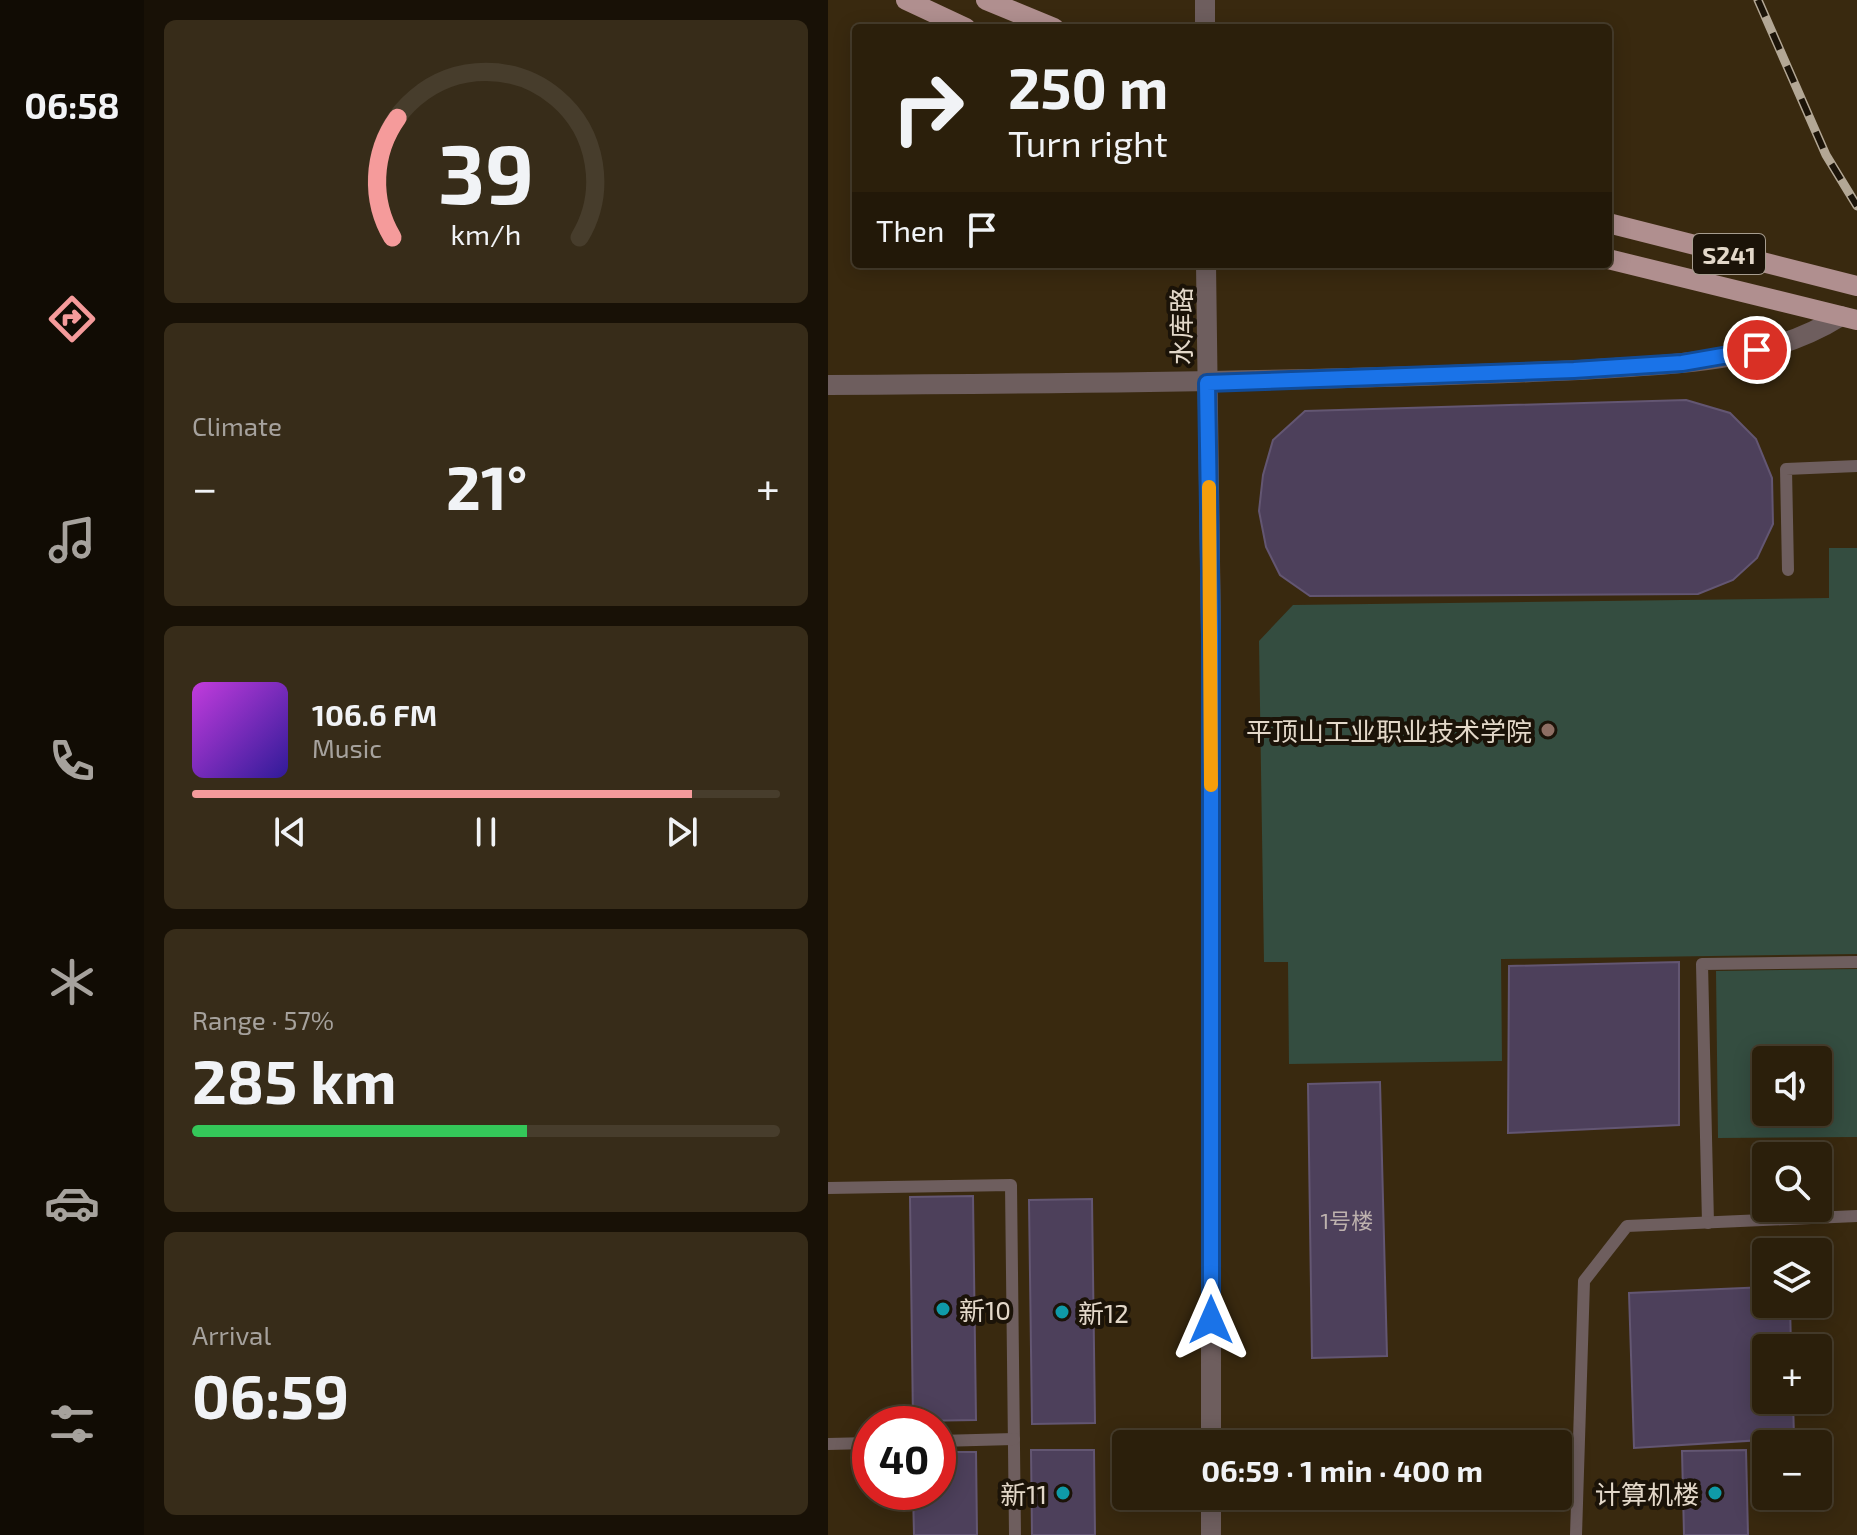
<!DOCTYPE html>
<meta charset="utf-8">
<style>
body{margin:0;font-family:"Exo 2","Noto Sans SC",sans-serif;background:#372c19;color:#f1f3f6;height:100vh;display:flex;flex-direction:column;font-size:30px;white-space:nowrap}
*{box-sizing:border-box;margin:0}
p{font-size:26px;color:#a6a29d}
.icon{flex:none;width:44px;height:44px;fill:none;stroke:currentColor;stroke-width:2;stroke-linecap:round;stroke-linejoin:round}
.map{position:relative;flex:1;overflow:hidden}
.side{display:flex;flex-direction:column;gap:20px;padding:20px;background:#181106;width:684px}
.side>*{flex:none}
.top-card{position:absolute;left:24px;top:24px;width:760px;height:244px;border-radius:8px;box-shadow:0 4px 20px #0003,0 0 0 2px #473d2c;background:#2b1f0b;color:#f1f3f6;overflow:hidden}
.controls{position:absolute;left:924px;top:1046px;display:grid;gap:16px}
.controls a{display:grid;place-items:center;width:80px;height:80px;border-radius:8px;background:#2b1f0b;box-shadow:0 4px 20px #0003,0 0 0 2px #473d2c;font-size:40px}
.speed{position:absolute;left:24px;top:1406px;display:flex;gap:16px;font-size:40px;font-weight:700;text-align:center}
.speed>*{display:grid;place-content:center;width:104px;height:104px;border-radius:50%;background:#2b1f0b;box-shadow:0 4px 20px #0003,0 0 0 2px #473d2c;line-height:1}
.speed .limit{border:12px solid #d22;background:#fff;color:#111}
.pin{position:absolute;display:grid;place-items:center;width:68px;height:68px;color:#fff;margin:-34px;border:4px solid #fff;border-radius:50%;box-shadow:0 2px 8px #0007}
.me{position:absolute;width:88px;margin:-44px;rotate:0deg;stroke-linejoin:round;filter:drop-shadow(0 0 6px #0008)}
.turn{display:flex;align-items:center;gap:28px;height:168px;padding:0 24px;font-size:36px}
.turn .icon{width:104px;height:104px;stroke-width:2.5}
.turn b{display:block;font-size:56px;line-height:68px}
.then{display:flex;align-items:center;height:76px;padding:0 24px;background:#0003;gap:16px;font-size:30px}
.big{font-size:60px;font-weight:700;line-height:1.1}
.side .tile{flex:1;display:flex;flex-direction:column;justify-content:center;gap:12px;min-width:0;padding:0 28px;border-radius:12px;background:#372c19}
.side .dial{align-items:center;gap:0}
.dial svg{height:208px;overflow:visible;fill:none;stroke:#473d2c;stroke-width:7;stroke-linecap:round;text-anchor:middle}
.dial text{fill:#f1f3f6;stroke:none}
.song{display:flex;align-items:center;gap:24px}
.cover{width:96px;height:96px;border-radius:12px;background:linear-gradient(135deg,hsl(290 70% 55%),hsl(250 70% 35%))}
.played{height:8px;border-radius:4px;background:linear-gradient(90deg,#f59b9b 85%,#473d2c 85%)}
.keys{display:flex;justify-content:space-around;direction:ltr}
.heat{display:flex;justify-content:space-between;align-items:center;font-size:44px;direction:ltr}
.charge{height:12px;border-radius:6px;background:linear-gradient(90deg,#34c759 57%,#473d2c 0)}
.trip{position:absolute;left:284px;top:1430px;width:460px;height:80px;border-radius:8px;background:#2b1f0b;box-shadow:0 4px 20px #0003,0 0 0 2px #473d2c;font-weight:700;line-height:80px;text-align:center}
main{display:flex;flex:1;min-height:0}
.tabs{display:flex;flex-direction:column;width:144px;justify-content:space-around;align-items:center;background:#110c04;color:#a6a29d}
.tabs .icon{width:56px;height:56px}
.tabs .on{color:#f59b9b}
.tabs b{font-size:36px;color:#f1f3f6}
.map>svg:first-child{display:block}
.green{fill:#344d40;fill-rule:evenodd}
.building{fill:#4d405b;stroke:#635672;stroke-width:2}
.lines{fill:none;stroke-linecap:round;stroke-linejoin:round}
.service{stroke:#6e5e5e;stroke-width:12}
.minor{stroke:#6e5e5e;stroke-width:20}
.tertiary{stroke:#6e5e5e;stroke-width:20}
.primary{stroke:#b08f8f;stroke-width:20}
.rail-casing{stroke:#b3a795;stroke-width:9}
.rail{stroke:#1b1308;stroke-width:6;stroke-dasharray:18;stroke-linecap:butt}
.route-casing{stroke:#114b97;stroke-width:20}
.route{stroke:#1a73e8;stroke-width:14}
.slow{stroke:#f59e0b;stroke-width:14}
.education-dot{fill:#8d6e63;stroke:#1b1308;stroke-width:3}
.culture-dot{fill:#0f9aa8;stroke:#1b1308;stroke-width:3}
.labels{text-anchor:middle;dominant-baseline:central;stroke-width:8;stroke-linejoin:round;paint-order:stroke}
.number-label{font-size:22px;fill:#beb2ae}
.shield{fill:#1b1308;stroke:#a79d8f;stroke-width:2}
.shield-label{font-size:24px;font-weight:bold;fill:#e3d8c9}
.street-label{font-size:26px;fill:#e3d8c9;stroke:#1b1308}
.poi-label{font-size:26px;fill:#e3d8c9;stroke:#1b1308;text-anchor:end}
</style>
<main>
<nav class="tabs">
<b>06:58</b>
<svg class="icon on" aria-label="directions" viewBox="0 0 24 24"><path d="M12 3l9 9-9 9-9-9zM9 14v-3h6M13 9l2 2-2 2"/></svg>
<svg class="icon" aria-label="music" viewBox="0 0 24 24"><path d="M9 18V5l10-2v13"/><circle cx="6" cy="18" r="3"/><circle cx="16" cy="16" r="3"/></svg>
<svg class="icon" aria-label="phone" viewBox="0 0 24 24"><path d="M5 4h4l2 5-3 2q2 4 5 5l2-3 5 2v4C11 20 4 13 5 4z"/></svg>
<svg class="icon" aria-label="climate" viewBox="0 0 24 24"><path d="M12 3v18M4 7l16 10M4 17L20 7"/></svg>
<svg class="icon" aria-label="car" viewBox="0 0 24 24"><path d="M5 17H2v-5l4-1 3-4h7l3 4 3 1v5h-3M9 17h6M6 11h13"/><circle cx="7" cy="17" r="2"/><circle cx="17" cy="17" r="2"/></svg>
<svg class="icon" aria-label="filters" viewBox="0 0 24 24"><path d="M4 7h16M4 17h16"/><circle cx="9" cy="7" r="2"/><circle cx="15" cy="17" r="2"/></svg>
</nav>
<section class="side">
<div class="tile dial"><svg viewBox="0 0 100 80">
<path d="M14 69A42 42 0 1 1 86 69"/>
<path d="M14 69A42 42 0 0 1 16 23" stroke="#f59b9b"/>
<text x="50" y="56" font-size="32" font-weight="700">39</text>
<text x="50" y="72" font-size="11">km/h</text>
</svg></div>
<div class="tile"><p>Climate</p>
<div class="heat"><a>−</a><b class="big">21°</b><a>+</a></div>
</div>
<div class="tile">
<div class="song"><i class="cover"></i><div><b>106.6 FM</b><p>Music</p></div></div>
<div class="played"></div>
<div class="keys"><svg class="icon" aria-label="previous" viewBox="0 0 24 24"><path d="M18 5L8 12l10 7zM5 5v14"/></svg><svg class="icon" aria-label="pause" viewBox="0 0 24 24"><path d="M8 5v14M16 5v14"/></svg><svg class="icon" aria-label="next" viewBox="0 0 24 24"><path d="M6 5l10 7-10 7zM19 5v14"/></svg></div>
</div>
<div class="tile"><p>Range · 57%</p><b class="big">285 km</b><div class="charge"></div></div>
<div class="tile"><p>Arrival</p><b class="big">06:59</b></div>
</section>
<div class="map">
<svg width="1029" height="1535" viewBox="0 0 1029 1535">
<rect width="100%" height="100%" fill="#39290f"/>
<!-- green -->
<g class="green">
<path d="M1001 548H1029V954L673 959 674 1061 461 1064 460 962H436L431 641 465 605 1001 598Z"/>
<path d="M1029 969V1137L890 1138 888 971ZM990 1060V1112H938V1060Z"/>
</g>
<!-- building -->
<g class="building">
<path d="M858 400 902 413 928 439 944 478 945 524 929 558 905 580 870 594 482 596 452 575 438 547 431 511 435 475 445 440 477 411Z"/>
<path d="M851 962V1125L680 1133 681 966Z"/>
<path d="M552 1082 559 1356 484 1358 480 1084Z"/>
<path d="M145 1196 148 1420 85 1421 82 1197Z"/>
<path d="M264 1199 267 1423 204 1424 201 1200Z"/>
<path d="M938 1287V1304H962L963 1348H938V1400H965L966 1438 806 1448 801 1293Z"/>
<path d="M203 1450H266L267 1535H204Z"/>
<path d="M918 1450 920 1535H856L854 1451Z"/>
<path d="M110 1452H148L149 1535H86L85 1492H110Z"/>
</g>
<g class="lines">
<!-- service -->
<g class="service">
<path d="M960 570 958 469 1029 466"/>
<path d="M0 1188 183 1185 187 1535"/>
<path d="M880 1223 874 964 1029 962"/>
<path d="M110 1441 186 1439"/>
<path d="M0 1444 42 1443"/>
<path d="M748 1535 756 1281 799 1226 1029 1216"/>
</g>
<!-- minor -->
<path class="minor" d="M0 385C198 384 395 382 592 376 657 374 721 372 786 368 864 363 945 359 1013 316"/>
<!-- tertiary -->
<g class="tertiary">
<path d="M377 0V28"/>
<path d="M378 264 383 635V1444"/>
<path d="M383 1535V1496"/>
</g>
<!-- primary -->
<g class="primary">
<path d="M78 0 138 28"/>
<path d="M158 0 226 28"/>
<path d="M780 223 1029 286"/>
<path d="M780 259 1029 320"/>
</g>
<!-- rail casing -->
<g class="rail-casing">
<path id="rail" d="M930 0 998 155 1029 206"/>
</g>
<!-- rail -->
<use href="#rail" class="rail"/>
</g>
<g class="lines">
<!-- route casing -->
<g class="route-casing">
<path id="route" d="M383 1320V635L379 383 746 370 854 363 929 350"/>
</g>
<!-- route -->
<use href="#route" class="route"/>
<!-- slow -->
<path class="slow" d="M381 487 383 785"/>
</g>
<!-- markers -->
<circle class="education-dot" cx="720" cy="730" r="8"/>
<g class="culture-dot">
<circle cx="115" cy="1309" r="8"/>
<circle cx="234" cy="1312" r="8"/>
<circle cx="235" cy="1493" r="8"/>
<circle cx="887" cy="1493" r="8"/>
</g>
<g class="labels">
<!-- number labels -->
<g class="number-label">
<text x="519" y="1220">1号楼</text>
</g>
<!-- shield labels -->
<rect class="shield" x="865" y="234" width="72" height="40" rx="6"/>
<g class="shield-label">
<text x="901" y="254">S241</text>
</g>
<!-- street labels -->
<g class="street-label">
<text transform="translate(352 326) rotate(-90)">水库路</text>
</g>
<!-- poi labels -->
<g class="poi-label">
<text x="704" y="730">平顶山工业职业技术学院</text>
<text x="131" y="1309" text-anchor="start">新10</text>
<text x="250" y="1312" text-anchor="start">新12</text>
<text x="219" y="1493">新11</text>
<text x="871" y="1493">计算机楼</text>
</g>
</g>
</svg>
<div class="controls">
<a><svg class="icon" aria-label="sound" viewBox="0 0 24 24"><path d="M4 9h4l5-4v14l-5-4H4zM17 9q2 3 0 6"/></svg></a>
<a><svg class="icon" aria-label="search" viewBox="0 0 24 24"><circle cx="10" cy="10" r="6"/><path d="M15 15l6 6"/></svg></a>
<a><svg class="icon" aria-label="layers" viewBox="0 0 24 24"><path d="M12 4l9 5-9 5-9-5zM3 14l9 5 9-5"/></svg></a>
<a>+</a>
<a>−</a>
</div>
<div class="speed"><div class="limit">40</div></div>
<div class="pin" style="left:929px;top:350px;background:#d93025"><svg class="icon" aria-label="arrive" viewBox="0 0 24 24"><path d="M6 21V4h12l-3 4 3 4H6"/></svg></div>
<svg class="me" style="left:383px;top:1320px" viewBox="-20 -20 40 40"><path d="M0-17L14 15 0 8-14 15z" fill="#1a73e8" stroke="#fff" stroke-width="4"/></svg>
<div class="trip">06:59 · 1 min · 400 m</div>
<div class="top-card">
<div class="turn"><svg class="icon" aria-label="right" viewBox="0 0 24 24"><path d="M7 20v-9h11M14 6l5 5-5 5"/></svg><div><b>250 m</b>Turn right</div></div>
<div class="then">Then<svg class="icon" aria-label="arrive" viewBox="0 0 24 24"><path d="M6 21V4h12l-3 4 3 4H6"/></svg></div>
</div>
</div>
</main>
